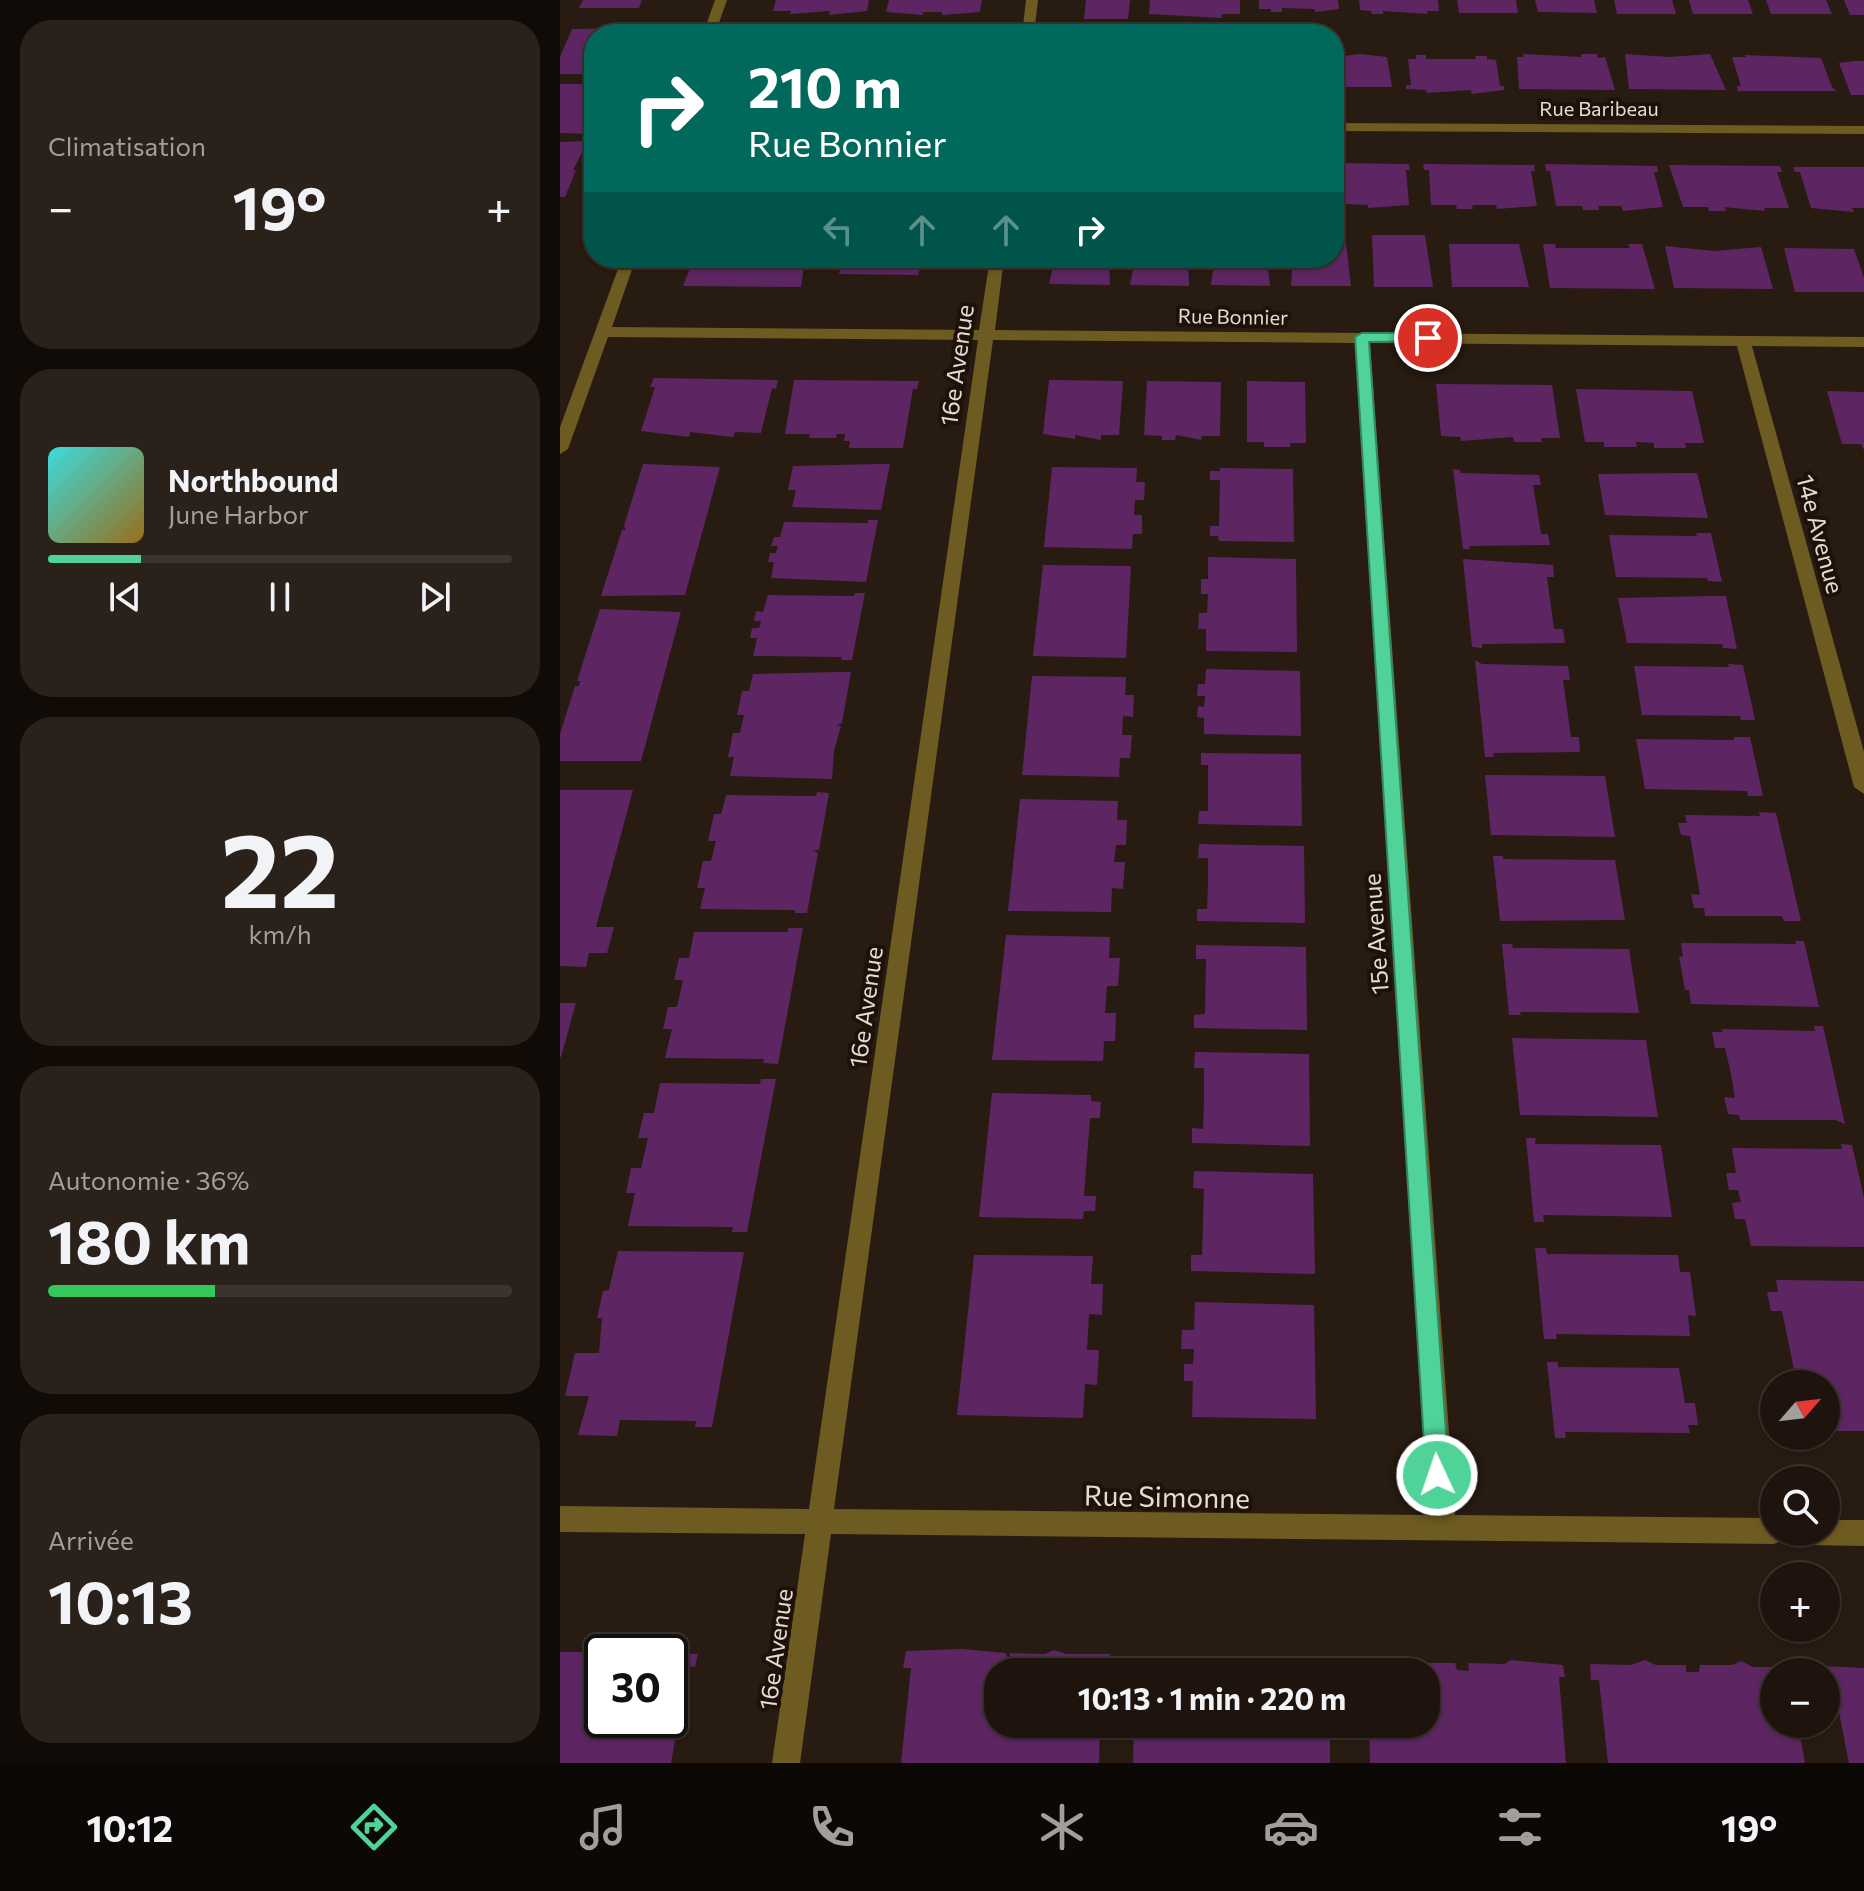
<!DOCTYPE html>
<html lang="fr">
<meta charset="utf-8">
<style>
body{margin:0;font-family:Commissioner,sans-serif;background:#2b211b;color:#f1f3f6;height:100vh;display:flex;flex-direction:column;font-size:30px;white-space:nowrap}
*{box-sizing:border-box;margin:0}
p{font-size:26px;color:#a19e9d}
.icon{flex:none;width:44px;height:44px;fill:none;stroke:currentColor;stroke-width:2;stroke-linecap:round;stroke-linejoin:round}
.map{position:relative;flex:1;overflow:hidden}
.sheet{display:flex;flex-direction:column;gap:20px;padding:20px;background:#100b07;width:560px}
.sheet>*{flex:none}
.hud{position:absolute;left:24px;top:24px;width:760px;height:244px;border-radius:32px;box-shadow:0 2px 6px #0004,0 0 0 2px #3c332e;background:#00695c;color:#fff;overflow:hidden}
.needle{width:52px;rotate:62deg}
.fabs{position:absolute;left:1200px;top:1370px;display:grid;gap:16px}
.fabs a{display:grid;place-items:center;width:80px;height:80px;border-radius:50%;background:#1e140d;box-shadow:0 2px 6px #0004,0 0 0 2px #3c332e;font-size:40px}
.speed{position:absolute;left:24px;top:1634px;display:flex;gap:16px;font-size:40px;font-weight:700;text-align:center}
.speed>*{display:grid;place-content:center;width:104px;height:104px;border-radius:50%;background:#1e140d;box-shadow:0 2px 6px #0004,0 0 0 2px #3c332e;line-height:1}
.speed .limit{border:4px solid #111;border-radius:12px;background:#fff;color:#111}
.pin{position:absolute;display:grid;place-items:center;width:68px;height:68px;color:#fff;margin:-34px;border:4px solid #fff;border-radius:50%;box-shadow:0 2px 8px #0007}
.me{position:absolute;width:88px;margin:-44px;rotate:357deg;stroke-linejoin:round;filter:drop-shadow(0 0 6px #0008)}
.turn{display:flex;align-items:center;gap:28px;height:168px;padding:0 32px;font-size:36px}
.turn .icon{width:104px;height:104px;stroke-width:2.5}
.turn b{display:block;font-size:56px;line-height:68px}
.lanes{display:flex;align-items:center;height:76px;padding:0 32px;background:#0003;justify-content:center;gap:40px;direction:ltr}
.lanes .off{opacity:.35}
.big{font-size:60px;font-weight:700;line-height:1.1}
.sheet .widget{flex:1;display:flex;flex-direction:column;justify-content:center;gap:12px;min-width:0;padding:0 28px;border-radius:32px;background:#2b211b}
.sheet .dial{align-items:center;gap:0}
.dial b{font-size:104px;line-height:1}
.song{display:flex;align-items:center;gap:24px}
.cover{width:96px;height:96px;border-radius:12px;background:linear-gradient(135deg,hsl(180 70% 55%),hsl(40 70% 35%))}
.played{height:8px;border-radius:4px;background:linear-gradient(90deg,#50d398 20%,#3c332e 20%)}
.keys{display:flex;justify-content:space-around;direction:ltr}
.heat{display:flex;justify-content:space-between;align-items:center;font-size:44px;direction:ltr}
.charge{height:12px;border-radius:6px;background:linear-gradient(90deg,#34c759 36%,#3c332e 0)}
.trip{position:absolute;left:424px;top:1658px;width:456px;height:80px;border-radius:32px;background:#1e140d;box-shadow:0 2px 6px #0004,0 0 0 2px #3c332e;font-weight:700;line-height:80px;text-align:center}
.dock{display:flex;height:128px;justify-content:space-around;align-items:center;background:#0c0805;color:#a19e9d}
.dock .icon{width:56px;height:56px}
.dock .selected{color:#50d398}
.dock b{font-size:36px;color:#f1f3f6}
main{display:flex;flex:1;min-height:0}
.map>svg:first-child{display:block}
.building{fill:#5d2663}
.lines{fill:none;stroke-linecap:round;stroke-linejoin:round}
.minor{fill:#6d5b21;fill-rule:evenodd}
.route{fill:#50d398;stroke:#348963;stroke-width:2}
.labels{text-anchor:middle;dominant-baseline:central;stroke-width:8;stroke-linejoin:round;paint-order:stroke}
.far-street-label{font-size:20px;fill:#e4dbd4;stroke:#1e1208}
.street-label{font-size:24px;fill:#e4dbd4;stroke:#1e1208}
.near-street-label{font-size:28px;fill:#e4dbd4;stroke:#1e1208}
</style>
<main>
<section class="sheet">
<div class="widget"><p>Climatisation</p>
<div class="heat"><a>−</a><b class="big">19°</b><a>+</a></div>
</div>
<div class="widget">
<div class="song"><i class="cover"></i><div><b>Northbound</b><p>June Harbor</p></div></div>
<div class="played"></div>
<div class="keys"><svg class="icon" aria-label="previous" viewBox="0 0 24 24"><path d="M18 5L8 12l10 7zM5 5v14"/></svg><svg class="icon" aria-label="pause" viewBox="0 0 24 24"><path d="M8 5v14M16 5v14"/></svg><svg class="icon" aria-label="next" viewBox="0 0 24 24"><path d="M6 5l10 7-10 7zM19 5v14"/></svg></div>
</div>
<div class="widget dial"><b>22</b><p>km/h</p></div>
<div class="widget"><p>Autonomie · 36%</p><b class="big">180 km</b><div class="charge"></div></div>
<div class="widget"><p>Arrivée</p><b class="big">10:13</b></div>
</section>
<div class="map">
<svg width="1304" height="1763" viewBox="0 0 1304 1763">
<rect width="100%" height="100%" fill="#281b11"/>
<!-- building -->
<g class="building">
<path d="M23 0H82L79 8H19Z"/>
<path d="M216 0H309L307 11 269 15 270 11 230 14 231 11H213Z"/>
<path d="M329 0H422L420 12 382 15V12H363V15L326 12Z"/>
<path d="M526 0H570L568 19H524Z"/>
<path d="M590 0H680V14H662V18L589 14Z"/>
<path d="M699 0H778L779 9 755 12V9L722 8V12H711V9H699Z"/>
<path d="M799 0H878L879 11H867L868 14 823 11V14H812L811 11 800 10Z"/>
<path d="M897 0H956L958 13H899Z"/>
<path d="M975 0H1034L1037 13 978 12Z"/>
<path d="M1054 0H1112L1116 14H1057Z"/>
<path d="M1129 0H1188L1193 14H1133Z"/>
<path d="M1206 0H1266L1272 14H1211Z"/>
<path d="M1284 0H1304V15H1290Z"/>
<path d="M74 28 71 34H34V74H0V57L12 29Z"/>
<path d="M800 54 827 57 832 87H774V57Z"/>
<path d="M963 54 1021 57V54H1037L1038 58 1045 57 1055 90 959 89 957 57H964Z"/>
<path d="M1065 54 1109 57 1150 54 1166 90 1069 89Z"/>
<path d="M856 55H866V59H916L915 56H927V59L936 60 940 86H944V90L912 94 911 90 867 93 866 90 846 89V85H851L848 59H856Z"/>
<path d="M1185 55 1261 58 1272 87 1277 91H1178L1177 86H1181L1172 57H1186Z"/>
<path d="M1294 61H1304V95H1291L1279 63Z"/>
<path d="M0 84H34V126L30 134 0 133Z"/>
<path d="M28 141 13 170H16L5 197H0V142Z"/>
<path d="M774 163 849 164 850 170H846L849 205 808 208V205L786 204V208H774Z"/>
<path d="M863 164 974 165 975 171H971L977 206 937 209 936 205H912L913 209H897L896 205H871L869 170H864Z"/>
<path d="M985 164 1097 166 1098 172H1094L1103 207 1063 211 1061 206H1038L1039 210H1023L1022 206H996L990 171H986Z"/>
<path d="M1109 165 1220 166 1222 172H1217L1229 208H1204L1205 211 1164 207 1166 211H1149L1148 207H1123Z"/>
<path d="M1233 167H1304V208H1292L1294 212 1251 208 1240 172H1235Z"/>
<path d="M774 234H785L791 286H731L733 258H774Z"/>
<path d="M812 235H865L873 287H814Z"/>
<path d="M889 244H959L969 287H892Z"/>
<path d="M983 244H995L996 248H1070L1068 244H1082L1095 289 990 288Z"/>
<path d="M1105 246 1154 251 1201 247 1213 289 1114 288Z"/>
<path d="M1224 248 1294 249 1304 278V292H1235Z"/>
<path d="M134 258H245L241 287 123 286Z"/>
<path d="M282 258H363L358 275 279 274Z"/>
<path d="M495 258H549L550 285 489 284Z"/>
<path d="M575 258H628L629 286 570 285Z"/>
<path d="M655 258H707L710 286 651 285Z"/>
<path d="M94 378 218 380 216 389 212 388 201 433 175 432 173 437 130 432 129 437 81 431 95 387H90Z"/>
<path d="M234 380 359 381 357 389H353L343 448H289L290 441H284L285 434H277L276 438H249L250 434H225Z"/>
<path d="M489 380 563 381 559 435H541V440L515 435V439L483 434Z"/>
<path d="M587 381 661 382 660 436H642L641 440 616 435 615 440H602V436L584 435Z"/>
<path d="M687 381 745 382 746 443H730V447H704V442H687Z"/>
<path d="M876 384 992 385 1000 438H981L982 442H954L953 437 901 441 900 437 881 436Z"/>
<path d="M1016 389 1132 391 1144 443H1125L1126 448H1094V443L1076 442 1077 447H1044V442H1025Z"/>
<path d="M1267 391 1304 392V450L1301 444H1282Z"/>
<path d="M83 464 160 467 125 595 41 596 62 530H66L64 526Z"/>
<path d="M320 464H330L321 510 232 507 236 490H228L233 466Z"/>
<path d="M492 467 577 468 576 482H585L584 500H575L574 515H582V534H573L572 549 484 547Z"/>
<path d="M660 468 733 469 734 542 659 541 658 536H650V526H659L660 480H650V471H660Z"/>
<path d="M893 469 900 470 901 473 979 475 981 485H973L977 509 981 534H988L990 545 909 546 910 549H903Z"/>
<path d="M1123 473H1137L1148 518 1045 515 1038 474Z"/>
<path d="M308 520H318L306 582 211 578 214 562H208L210 553H216L218 546H211L214 537H220L224 522 308 523Z"/>
<path d="M1136 533H1151L1162 582 1148 581 1147 578 1056 577 1049 535 1137 536Z"/>
<path d="M648 557 736 559 737 652 646 651V629H638L639 613H647L648 594H641V579H648Z"/>
<path d="M903 559 993 565 994 577H987L994 629H1003L1005 643 922 644V648L912 647Z"/>
<path d="M483 565 571 566 566 658 473 656Z"/>
<path d="M295 593H305L292 660H281L282 657 193 656 197 638H190L192 628H199L201 621H194L196 611 203 612 208 595 294 596Z"/>
<path d="M1150 596H1166L1177 649 1163 648 1162 644 1067 643 1058 598Z"/>
<path d="M40 609 121 612 81 761H0V734L15 686H19L20 681H17Z"/>
<path d="M915 660 922 664 1008 666 1010 680H1003L1011 737H1019L1020 752 933 753 934 757H925Z"/>
<path d="M1168 664 1183 665 1195 720H1181L1180 716 1082 715 1074 666 1169 667Z"/>
<path d="M646 669 740 671 741 736 644 734V718L637 717 638 706 644 707 645 696H637L638 684H645Z"/>
<path d="M279 672H291L282 723 276 726H281L274 751 272 779 170 776 174 757H168L173 733H180L184 715H177L182 691H189L193 674Z"/>
<path d="M472 676 566 677 565 695H574L573 717 563 716 562 735H572L570 758H560L559 777 462 775Z"/>
<path d="M1174 737H1190L1203 796H1188L1187 791 1085 789 1076 739 1174 740Z"/>
<path d="M641 753 741 754 742 826 638 824 639 811H648V765H641Z"/>
<path d="M925 775 1045 776 1055 837 931 835Z"/>
<path d="M0 790H73L36 927H54L47 953H29L26 967 0 966Z"/>
<path d="M257 792 269 793 259 850H253L258 853 247 913H235V910L140 909 145 888H137L143 861H151L156 841H148L154 814H161L166 795 256 796Z"/>
<path d="M460 799 558 801 557 820H567L566 845H556L554 862H565L563 889 552 888 551 912 448 911Z"/>
<path d="M1199 812 1216 813 1241 921H1224L1222 916H1145L1144 908H1134L1131 894 1140 895 1135 865 1130 836 1121 835 1118 823H1127L1125 815 1200 816Z"/>
<path d="M639 844 744 846 745 923 637 921V909H647L648 883V858H638Z"/>
<path d="M933 856H943V859L1055 860 1065 920 940 921Z"/>
<path d="M228 928H243L218 1064 203 1063 204 1059 105 1058 112 1029H103L108 1007H117L123 980H114L119 958H129L134 932H228Z"/>
<path d="M446 935 550 937 549 958H560L558 986H547L545 1013H556L555 1041H544L543 1061 432 1060Z"/>
<path d="M1235 941H1244L1259 1007 1131 1004 1129 990H1125L1119 956 1123 957 1121 943 1236 944Z"/>
<path d="M942 944H952L953 948 1069 949 1079 1013 960 1012 961 1015H949Z"/>
<path d="M636 945 746 947 747 1030 634 1028V1015L645 1014 646 959H636Z"/>
<path d="M0 1003H16L1 1057H0Z"/>
<path d="M1254 1026H1263L1285 1124 1275 1120H1180L1179 1115 1168 1114 1164 1097 1175 1098 1171 1074 1165 1048H1155L1152 1032H1163L1161 1029 1255 1031Z"/>
<path d="M952 1038 1086 1040 1098 1117 960 1115Z"/>
<path d="M635 1052 749 1054 750 1146 632 1143V1128L643 1129 644 1098V1068H634Z"/>
<path d="M201 1079H216L187 1232H172L173 1227 68 1226 75 1193H66L71 1168H81L88 1138H78L84 1113H94L100 1083 200 1084Z"/>
<path d="M432 1093 531 1095V1101L541 1102 540 1118H530L524 1196H536L535 1211H524L523 1219 419 1217Z"/>
<path d="M966 1138H976L975 1144 1101 1145 1112 1217 983 1215 984 1222H974Z"/>
<path d="M1281 1144 1292 1145 1304 1198V1247L1191 1246 1185 1219H1175L1172 1203 1181 1202 1178 1190H1169L1166 1173H1176L1172 1148 1282 1149Z"/>
<path d="M634 1171 753 1174 755 1274 631 1271V1255H642L644 1189 633 1188Z"/>
<path d="M975 1248H986L987 1254 1118 1255 1120 1272H1130L1136 1316 1128 1315 1130 1336 996 1334 997 1339H984Z"/>
<path d="M58 1251 184 1252 152 1427H135L136 1421 60 1420 57 1436 18 1435 29 1396H5L15 1353H39L42 1318H37L43 1291 49 1290Z"/>
<path d="M414 1255 533 1256 531 1284H543L542 1315 529 1314 527 1350H539L537 1385 525 1384 523 1418 397 1415Z"/>
<path d="M1216 1280 1304 1281V1431H1266V1384H1237L1222 1311H1211L1207 1292H1218Z"/>
<path d="M635 1302 754 1305 756 1419 632 1417 633 1381H624V1364H633L634 1349H621L622 1330H634Z"/>
<path d="M987 1362H998V1367L1119 1368 1125 1403H1135L1138 1425H1128L1130 1433 1005 1432 1006 1438H995Z"/>
<path d="M402 1649 445 1653 449 1659 450 1653 485 1654 494 1650 506 1654H550L549 1671 542 1672H438V1724H540L539 1763H341L351 1668H343L346 1651Z"/>
<path d="M0 1652H26L24 1659H35L36 1652H42V1720H110V1654H138L135 1667 128 1666 111 1763H0Z"/>
<path d="M624 1656 670 1660V1668L677 1669V1661H708L721 1658 775 1661V1672H569V1659Z"/>
<path d="M852 1658 861 1663H895L897 1670 909 1671 908 1663 944 1664 951 1660 1003 1665 1005 1677H999L1006 1763H810L809 1724H866V1672H800L799 1662H840Z"/>
<path d="M1085 1660 1096 1665H1126V1672H1139L1140 1665H1172L1181 1661 1193 1667H1237V1672H1214V1724H1238L1245 1763H1048L1039 1680H1031L1030 1664 1071 1665Z"/>
<path d="M1263 1666 1304 1668V1763H1289L1275 1692H1268Z"/>
<path d="M574 1724H770V1763H573Z"/>
</g>
<g class="lines">
<!-- minor -->
<g class="minor">
<path d="M155 0H167L155 34H143Z"/>
<path d="M466 0H478L474 34H462Z"/>
<path d="M774 123 1304 126V134L774 131Z"/>
<path d="M62 258H76L52 327 419 330 430 258H444L435 330 1304 337V347L1192 346 1304 752V794L1294 787 1177 346 810 343 895 1515 1214 1518V1532H1226L1223 1540 1214 1544 271 1534 240 1763H212L245 1534 0 1532V1506L249 1509 418 340 48 337 8 449 0 454V427ZM433 340 795 343 869 1515 274 1509Z"/>
<path d="M1266 1520H1304V1546L1248 1545 1239 1541 1235 1532H1266Z"/>
</g>
</g>
<!-- route -->
<path class="route" d="M868 333 875 338 873 341 809 342 889 1475 885 1483 877 1486 869 1483 866 1475 795 337 802 333Z"/>
<g class="labels">
<!-- far-street labels -->
<g class="far-street-label">
<text x="1039" y="108">Rue Baribeau</text>
<text transform="translate(673 316) rotate(1)">Rue Bonnier</text>
</g>
<!-- street labels -->
<g class="street-label">
<text transform="translate(396 365) rotate(-82)">16e Avenue</text>
<text transform="translate(1261 534) rotate(75)">14e Avenue</text>
<text transform="translate(815 934) rotate(-94)">15e Avenue</text>
<text transform="translate(305 1007) rotate(-82)">16e Avenue</text>
<text transform="translate(215 1649) rotate(-82)">16e Avenue</text>
</g>
<!-- near-street labels -->
<g class="near-street-label">
<text transform="translate(607 1496) rotate(1)">Rue Simonne</text>
</g>
</g>
</svg>
<div class="fabs">
<a><svg class="needle" viewBox="-14 -14 28 28"><path d="M0-13l5 13h-10z" fill="#e53935"/><path d="M0 13l5-13h-10z" fill="#a19e9d"/></svg></a>
<a><svg class="icon" aria-label="search" viewBox="0 0 24 24"><circle cx="10" cy="10" r="6"/><path d="M15 15l6 6"/></svg></a>
<a>+</a>
<a>−</a>
</div>
<div class="speed"><div class="limit">30</div></div>
<div class="pin" style="left:868px;top:338px;background:#d93025"><svg class="icon" aria-label="arrive" viewBox="0 0 24 24"><path d="M6 21V4h12l-3 4 3 4H6"/></svg></div>
<svg class="me" style="left:877px;top:1475px" viewBox="-20 -20 40 40"><circle r="17" fill="#50d398" stroke="#fff" stroke-width="3"/><path d="M0-11L8 9 0 5-8 9z" fill="#fff"/></svg>
<div class="trip">10:13 · 1 min · 220 m</div>
<div class="hud">
<div class="turn"><svg class="icon" aria-label="right" viewBox="0 0 24 24"><path d="M7 20v-9h11M14 6l5 5-5 5"/></svg><div><b>210 m</b>Rue Bonnier</div></div>
<div class="lanes"><svg class="icon off" aria-label="left" viewBox="0 0 24 24"><path d="M17 20v-9H6M10 6l-5 5 5 5"/></svg><svg class="icon off" aria-label="ahead" viewBox="0 0 24 24"><path d="M12 20V5M6 11l6-6 6 6"/></svg><svg class="icon off" aria-label="ahead" viewBox="0 0 24 24"><path d="M12 20V5M6 11l6-6 6 6"/></svg><svg class="icon" aria-label="right" viewBox="0 0 24 24"><path d="M7 20v-9h11M14 6l5 5-5 5"/></svg></div>
</div>
</div>
</main>
<nav class="dock">
<b>10:12</b>
<svg class="icon selected" aria-label="directions" viewBox="0 0 24 24"><path d="M12 3l9 9-9 9-9-9zM9 14v-3h6M13 9l2 2-2 2"/></svg>
<svg class="icon" aria-label="music" viewBox="0 0 24 24"><path d="M9 18V5l10-2v13"/><circle cx="6" cy="18" r="3"/><circle cx="16" cy="16" r="3"/></svg>
<svg class="icon" aria-label="phone" viewBox="0 0 24 24"><path d="M5 4h4l2 5-3 2q2 4 5 5l2-3 5 2v4C11 20 4 13 5 4z"/></svg>
<svg class="icon" aria-label="climate" viewBox="0 0 24 24"><path d="M12 3v18M4 7l16 10M4 17L20 7"/></svg>
<svg class="icon" aria-label="car" viewBox="0 0 24 24"><path d="M5 17H2v-5l4-1 3-4h7l3 4 3 1v5h-3M9 17h6M6 11h13"/><circle cx="7" cy="17" r="2"/><circle cx="17" cy="17" r="2"/></svg>
<svg class="icon" aria-label="filters" viewBox="0 0 24 24"><path d="M4 7h16M4 17h16"/><circle cx="9" cy="7" r="2"/><circle cx="15" cy="17" r="2"/></svg>
<b>19°</b>
</nav>
